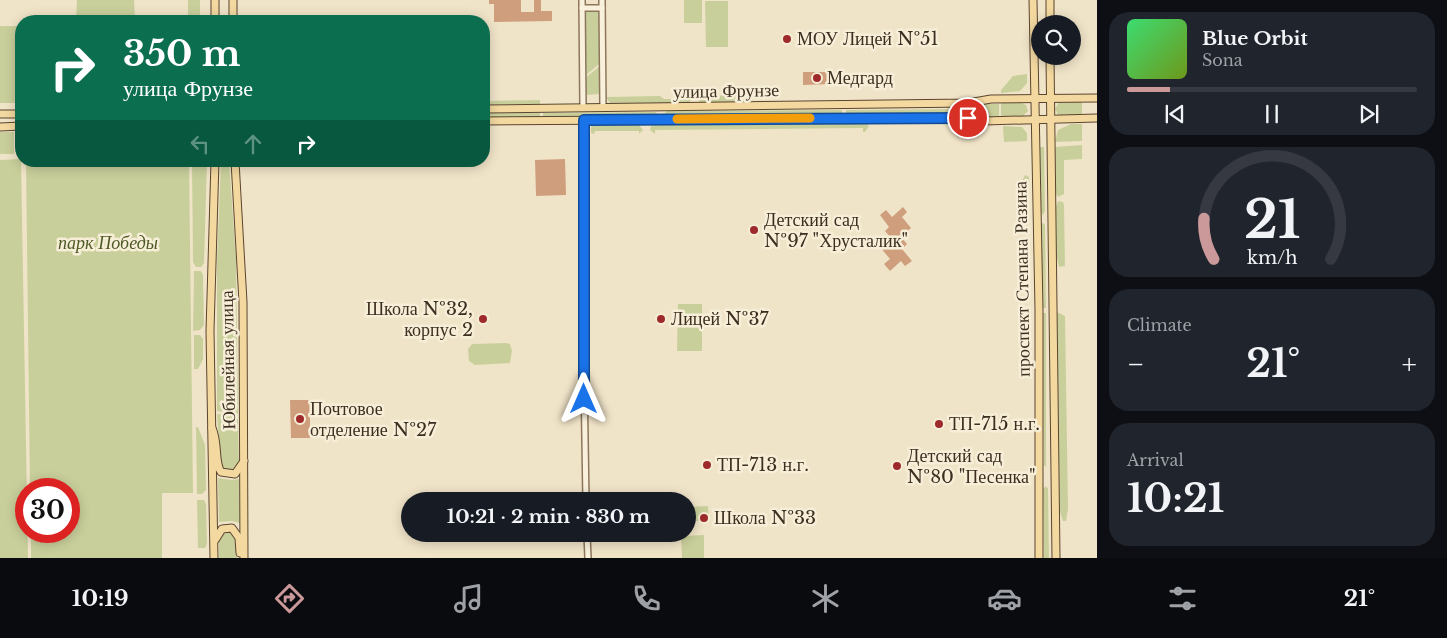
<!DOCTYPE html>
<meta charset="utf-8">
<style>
body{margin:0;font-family:"Libre Baskerville",serif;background:#20242c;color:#f1f3f6;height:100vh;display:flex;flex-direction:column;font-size:19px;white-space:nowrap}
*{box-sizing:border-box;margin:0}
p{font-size:16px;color:#9ea1a6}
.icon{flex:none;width:28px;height:28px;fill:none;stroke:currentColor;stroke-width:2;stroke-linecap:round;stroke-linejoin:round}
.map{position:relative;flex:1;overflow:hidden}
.panel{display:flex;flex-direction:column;gap:12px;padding:12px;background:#0d0f14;width:350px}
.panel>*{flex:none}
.banner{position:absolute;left:15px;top:15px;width:475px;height:152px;border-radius:20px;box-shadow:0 2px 12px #0003;background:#0b6e4f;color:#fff;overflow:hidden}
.tools{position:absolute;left:1031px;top:15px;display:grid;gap:10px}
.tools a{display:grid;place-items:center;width:50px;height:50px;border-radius:50%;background:#171b24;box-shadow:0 2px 12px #0003;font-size:25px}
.speed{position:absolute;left:15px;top:478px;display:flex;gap:10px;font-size:25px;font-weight:700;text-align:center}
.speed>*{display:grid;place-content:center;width:65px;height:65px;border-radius:50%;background:#171b24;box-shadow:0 2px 12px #0003;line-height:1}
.speed .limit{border:8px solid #d22;background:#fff;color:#111}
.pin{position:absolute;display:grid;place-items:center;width:42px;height:42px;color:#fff;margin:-21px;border:2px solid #fff;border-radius:50%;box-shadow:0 1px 5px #0007}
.me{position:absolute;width:55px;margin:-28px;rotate:0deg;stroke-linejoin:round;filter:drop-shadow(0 0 4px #0008)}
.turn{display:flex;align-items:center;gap:18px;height:105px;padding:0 25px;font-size:22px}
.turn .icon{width:65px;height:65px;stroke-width:2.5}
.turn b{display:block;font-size:35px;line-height:42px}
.lanes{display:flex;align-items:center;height:48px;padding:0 25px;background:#0003;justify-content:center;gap:25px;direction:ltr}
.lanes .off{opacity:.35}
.big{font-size:38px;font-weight:800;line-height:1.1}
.panel .tile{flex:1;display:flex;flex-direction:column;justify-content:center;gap:8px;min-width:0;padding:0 18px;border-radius:20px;background:#20242c}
.panel .dial{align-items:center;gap:0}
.dial svg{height:130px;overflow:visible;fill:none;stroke:#363941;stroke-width:7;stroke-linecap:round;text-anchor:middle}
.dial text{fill:#f1f3f6;stroke:none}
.song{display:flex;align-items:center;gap:15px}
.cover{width:60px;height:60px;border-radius:8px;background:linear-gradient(135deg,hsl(140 70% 55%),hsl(80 70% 35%))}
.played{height:5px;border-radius:2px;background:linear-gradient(90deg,#cc999b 15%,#363941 15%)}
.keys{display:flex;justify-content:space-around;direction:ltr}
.heat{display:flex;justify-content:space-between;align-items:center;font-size:28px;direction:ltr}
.trip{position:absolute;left:401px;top:492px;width:295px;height:50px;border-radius:25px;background:#171b24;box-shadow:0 2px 12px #0003;font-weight:800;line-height:50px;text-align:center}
.dock{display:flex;height:80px;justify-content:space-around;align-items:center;background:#090b0e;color:#9ea1a6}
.dock .icon{width:35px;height:35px}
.dock .current{color:#cc999b}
.dock b{font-size:22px;color:#f1f3f6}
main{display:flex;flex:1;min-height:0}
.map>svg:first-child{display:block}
.green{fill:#c9cf9b}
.building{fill:#cf9f7d}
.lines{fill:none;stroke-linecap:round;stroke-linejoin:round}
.minor-casing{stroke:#8d765c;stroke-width:8}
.major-casing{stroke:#5b4430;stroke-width:9}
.minor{stroke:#faf1dc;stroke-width:5}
.major{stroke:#f3d9a0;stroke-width:7}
.route-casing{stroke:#114b97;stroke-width:12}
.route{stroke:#1a73e8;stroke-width:9}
.slow{stroke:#f59e0b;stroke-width:9}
.poi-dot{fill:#9e2a2b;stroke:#f7eed8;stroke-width:2}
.labels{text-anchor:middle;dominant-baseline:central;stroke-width:5;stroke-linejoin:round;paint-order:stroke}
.poi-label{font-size:18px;fill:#3d2e20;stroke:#f7eed8;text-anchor:start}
.street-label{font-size:18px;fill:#3d2e20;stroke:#f7eed8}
.park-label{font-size:18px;font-style:italic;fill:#4d5a26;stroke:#f7eed8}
</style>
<main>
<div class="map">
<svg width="1097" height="558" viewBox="0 0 1097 558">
<rect width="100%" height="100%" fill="#f0e4c8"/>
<!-- green -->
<g class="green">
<path d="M77 0H134L135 19 188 18V0H200V21H76Z"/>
<rect x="684" y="0" width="18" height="23"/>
<path d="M705 1H728V47H706Z"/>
<path d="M587 11H597L600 14V63L585 76 584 13Z"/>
<rect x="0" y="26" width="21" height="77"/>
<path d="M600 66V94L585 95V78Z"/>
<path d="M1027 74V83L1020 91 1001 93V90L1013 76Z"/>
<path d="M746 95 743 102 703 103 699 101 698 96Z"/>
<path d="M660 96 664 99H688L694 96 689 103 615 104 610 103 606 97Z"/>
<path d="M540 100V104L484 105V101Z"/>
<path d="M1059 102H1082V115H1058L1055 109Z"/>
<path d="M1001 103H1022L1026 105 1028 111 1023 116H1001Z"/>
<path d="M980 104H999V116L980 117 975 110Z"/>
<path d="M964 109 966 112 963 113 846 114V110Z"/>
<path d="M842 110V114L666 116 664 114 667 111Z"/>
<path d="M655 112 657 113 655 116 543 117V113Z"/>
<path d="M484 113H540V117L484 118Z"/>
<path d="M864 122 869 126 865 132H863V128L655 130V134L650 130 651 126 655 125Z"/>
<path d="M1071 124H1082V141L1055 142 1058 130Z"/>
<path d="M595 125H639L643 130 639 134V131H595L594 134 591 133V127Z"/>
<path d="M1003 126 1022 127 1027 133V141L1004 142Z"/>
<rect x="0" y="132" width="14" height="22"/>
<path d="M1082 145V159L1064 160V194L1058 197 1055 192V147Z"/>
<path d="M1039 147H1044L1045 211 1043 215 1040 211Z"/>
<path d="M21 159 28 558H0V160Z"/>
<path d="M26 161H189L193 493H162V558H31V531H69V489H30Z"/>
<path d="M192 161H207L204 263 201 267H196L193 262Z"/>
<path d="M221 161H229L236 259 238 414 217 411V261Z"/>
<path d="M1025 175 1029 177 1028 230 1023 221V179Z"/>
<path d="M1058 201 1063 202 1064 205 1065 266 1059 267 1056 254V207Z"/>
<path d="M1043 223 1045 225 1046 308H1042L1041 224Z"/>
<path d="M194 271H201L203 275 204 325 200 330 193 331Z"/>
<path d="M678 304H702V351H677Z"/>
<path d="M1057 312 1065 316 1068 509 1066 521H1063L1059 509Z"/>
<path d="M1042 313H1046V467L1044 465Z"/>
<path d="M194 335H200L203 339V359L198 369H194Z"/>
<path d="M506 343 510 344 512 351 510 363 475 365 469 361 468 349 472 344Z"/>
<path d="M217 414 238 417 239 463 233 471 224 470 220 463Z"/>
<path d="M196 427H198L205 445 206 490 202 494H197Z"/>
<path d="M218 478 232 480 239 479 240 523 232 521 219 522Z"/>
<path d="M1046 486 1048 489 1049 558H1044L1043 489Z"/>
<path d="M197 500H204L206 504 207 544 205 548H198Z"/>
<path d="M708 506 709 521H688V507Z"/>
<path d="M230 529 237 540V558H219V538L222 532Z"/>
<path d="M704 535V558H682L681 536Z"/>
</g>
<!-- building -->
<g class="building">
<path d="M489 0H521V12H534V0H541V11H552V21L494 22V4H489Z"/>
<path d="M803 72H831V84L803 85Z"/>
<path d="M565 159 566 195 536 196 535 160Z"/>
<path d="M903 207 907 212 902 217 911 228 901 237 907 244 902 249 912 261 905 266 901 261 890 271 884 264 890 259 880 247 891 238 885 231 889 227 880 215 886 210 892 217Z"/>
<path d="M290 400H310V438H291Z"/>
</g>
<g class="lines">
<!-- minor casing -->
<g class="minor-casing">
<g id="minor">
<path d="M582 0 583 108"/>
<path d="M602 0 603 108"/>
<path d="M582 8H602"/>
<path d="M584 121 582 254 586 501"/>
<path d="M587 534 588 558"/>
</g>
</g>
<!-- major casing -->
<g class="major-casing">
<g id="major">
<path d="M215 0V21"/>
<path d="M233 0V21"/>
<path d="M1033 0 1039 310V558"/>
<path d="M1050 24V0"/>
<path d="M1050 56 1056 558"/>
<path d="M484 109 968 103 991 99 1097 98"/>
<path d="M0 114H21"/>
<path d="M484 121 968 118 984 121 1097 118"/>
<path d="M0 127 21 126"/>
<path d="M235 161 243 302 244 558"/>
<path d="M212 428C219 444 214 462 221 472L235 474 244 461"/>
<path d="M215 540 222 529 232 528 239 538 240 553"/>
<path d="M214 558 210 331 215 161"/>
</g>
</g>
<!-- minor -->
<use href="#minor" class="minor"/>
<!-- major -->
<use href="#major" class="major"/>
</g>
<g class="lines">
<!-- route casing -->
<g class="route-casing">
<path id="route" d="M584 399V120L968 118"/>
</g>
<!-- route -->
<use href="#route" class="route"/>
<!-- slow -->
<path class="slow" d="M677 119 810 118"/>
</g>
<!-- markers -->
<g class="poi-dot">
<circle cx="787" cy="39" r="5"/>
<circle cx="817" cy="78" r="5"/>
<circle cx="754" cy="230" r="5"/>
<circle cx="483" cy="319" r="5"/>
<circle cx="661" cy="319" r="5"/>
<circle cx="300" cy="419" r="5"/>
<circle cx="939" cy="424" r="5"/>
<circle cx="707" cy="465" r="5"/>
<circle cx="897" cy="466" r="5"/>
<circle cx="704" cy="518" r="5"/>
</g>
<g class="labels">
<!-- poi labels -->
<g class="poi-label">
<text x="797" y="39">МОУ Лицей №51</text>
<text x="827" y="78">Медгард</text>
<text x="764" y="220">Детский сад<tspan x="764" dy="21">№97 "Хрусталик"</tspan></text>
<text x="473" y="309" text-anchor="end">Школа №32,<tspan x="473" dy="21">корпус 2</tspan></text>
<text x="671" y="319">Лицей №37</text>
<text x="310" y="409">Почтовое<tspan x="310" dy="21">отделение №27</tspan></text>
<text x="949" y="424">ТП-715 н.г.</text>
<text x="907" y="456">Детский сад<tspan x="907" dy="21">№80 "Песенка"</tspan></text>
<text x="717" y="465">ТП-713 н.г.</text>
<text x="714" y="518">Школа №33</text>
</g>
<!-- street labels -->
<g class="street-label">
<text transform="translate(726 91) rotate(-1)">улица Фрунзе</text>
<text transform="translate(1022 279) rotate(-91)">проспект Степана Разина</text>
<text transform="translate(228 360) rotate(-91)">Юбилейная улица</text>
</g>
<!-- park labels -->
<g class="park-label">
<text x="108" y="243">парк Победы</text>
</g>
</g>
</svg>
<div class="tools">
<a><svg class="icon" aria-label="search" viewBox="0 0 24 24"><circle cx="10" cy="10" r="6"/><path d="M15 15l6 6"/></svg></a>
</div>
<div class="speed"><div class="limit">30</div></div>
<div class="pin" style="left:968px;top:118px;background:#d93025"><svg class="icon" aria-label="arrive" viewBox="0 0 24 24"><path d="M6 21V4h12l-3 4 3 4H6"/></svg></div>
<svg class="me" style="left:584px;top:399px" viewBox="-20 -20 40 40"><path d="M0-17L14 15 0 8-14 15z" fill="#1a73e8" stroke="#fff" stroke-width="4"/></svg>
<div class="trip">10:21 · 2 min · 830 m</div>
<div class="banner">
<div class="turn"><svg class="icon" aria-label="right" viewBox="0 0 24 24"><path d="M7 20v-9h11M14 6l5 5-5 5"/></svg><div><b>350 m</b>улица Фрунзе</div></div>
<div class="lanes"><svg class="icon off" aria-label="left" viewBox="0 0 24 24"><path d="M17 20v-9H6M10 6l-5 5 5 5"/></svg><svg class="icon off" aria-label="ahead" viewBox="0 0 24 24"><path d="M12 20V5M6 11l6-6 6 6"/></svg><svg class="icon" aria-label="right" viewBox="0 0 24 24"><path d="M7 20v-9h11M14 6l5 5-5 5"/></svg></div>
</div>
</div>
<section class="panel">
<div class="tile">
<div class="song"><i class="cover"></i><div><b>Blue Orbit</b><p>Sona</p></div></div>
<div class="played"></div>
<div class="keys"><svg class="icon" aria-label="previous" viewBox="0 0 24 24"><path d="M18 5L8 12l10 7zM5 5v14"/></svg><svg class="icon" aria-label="pause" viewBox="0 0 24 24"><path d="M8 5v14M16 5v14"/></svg><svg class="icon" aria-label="next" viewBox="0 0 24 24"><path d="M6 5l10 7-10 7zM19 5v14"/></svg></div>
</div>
<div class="tile dial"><svg viewBox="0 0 100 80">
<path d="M14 69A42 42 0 1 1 86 69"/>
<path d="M14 69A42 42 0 0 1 8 44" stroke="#cc999b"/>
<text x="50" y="56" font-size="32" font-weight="700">21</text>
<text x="50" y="72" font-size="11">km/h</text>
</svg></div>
<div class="tile"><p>Climate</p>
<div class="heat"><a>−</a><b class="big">21°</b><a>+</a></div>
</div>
<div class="tile"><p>Arrival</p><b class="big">10:21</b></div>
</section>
</main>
<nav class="dock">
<b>10:19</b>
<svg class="icon current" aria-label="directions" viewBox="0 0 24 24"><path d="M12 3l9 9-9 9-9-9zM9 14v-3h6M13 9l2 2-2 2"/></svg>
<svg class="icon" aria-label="music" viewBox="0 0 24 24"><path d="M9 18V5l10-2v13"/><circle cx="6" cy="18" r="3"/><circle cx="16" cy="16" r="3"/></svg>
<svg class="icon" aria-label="phone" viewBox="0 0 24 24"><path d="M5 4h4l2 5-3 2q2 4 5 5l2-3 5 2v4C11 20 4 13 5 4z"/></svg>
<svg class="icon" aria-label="climate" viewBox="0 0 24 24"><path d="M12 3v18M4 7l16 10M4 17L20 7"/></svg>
<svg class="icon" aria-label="car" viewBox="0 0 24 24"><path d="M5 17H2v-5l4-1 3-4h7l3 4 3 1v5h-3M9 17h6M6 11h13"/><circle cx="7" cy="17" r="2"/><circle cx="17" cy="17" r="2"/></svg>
<svg class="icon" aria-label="filters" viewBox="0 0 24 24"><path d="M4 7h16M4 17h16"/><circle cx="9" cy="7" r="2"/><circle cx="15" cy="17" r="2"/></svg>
<b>21°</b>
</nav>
